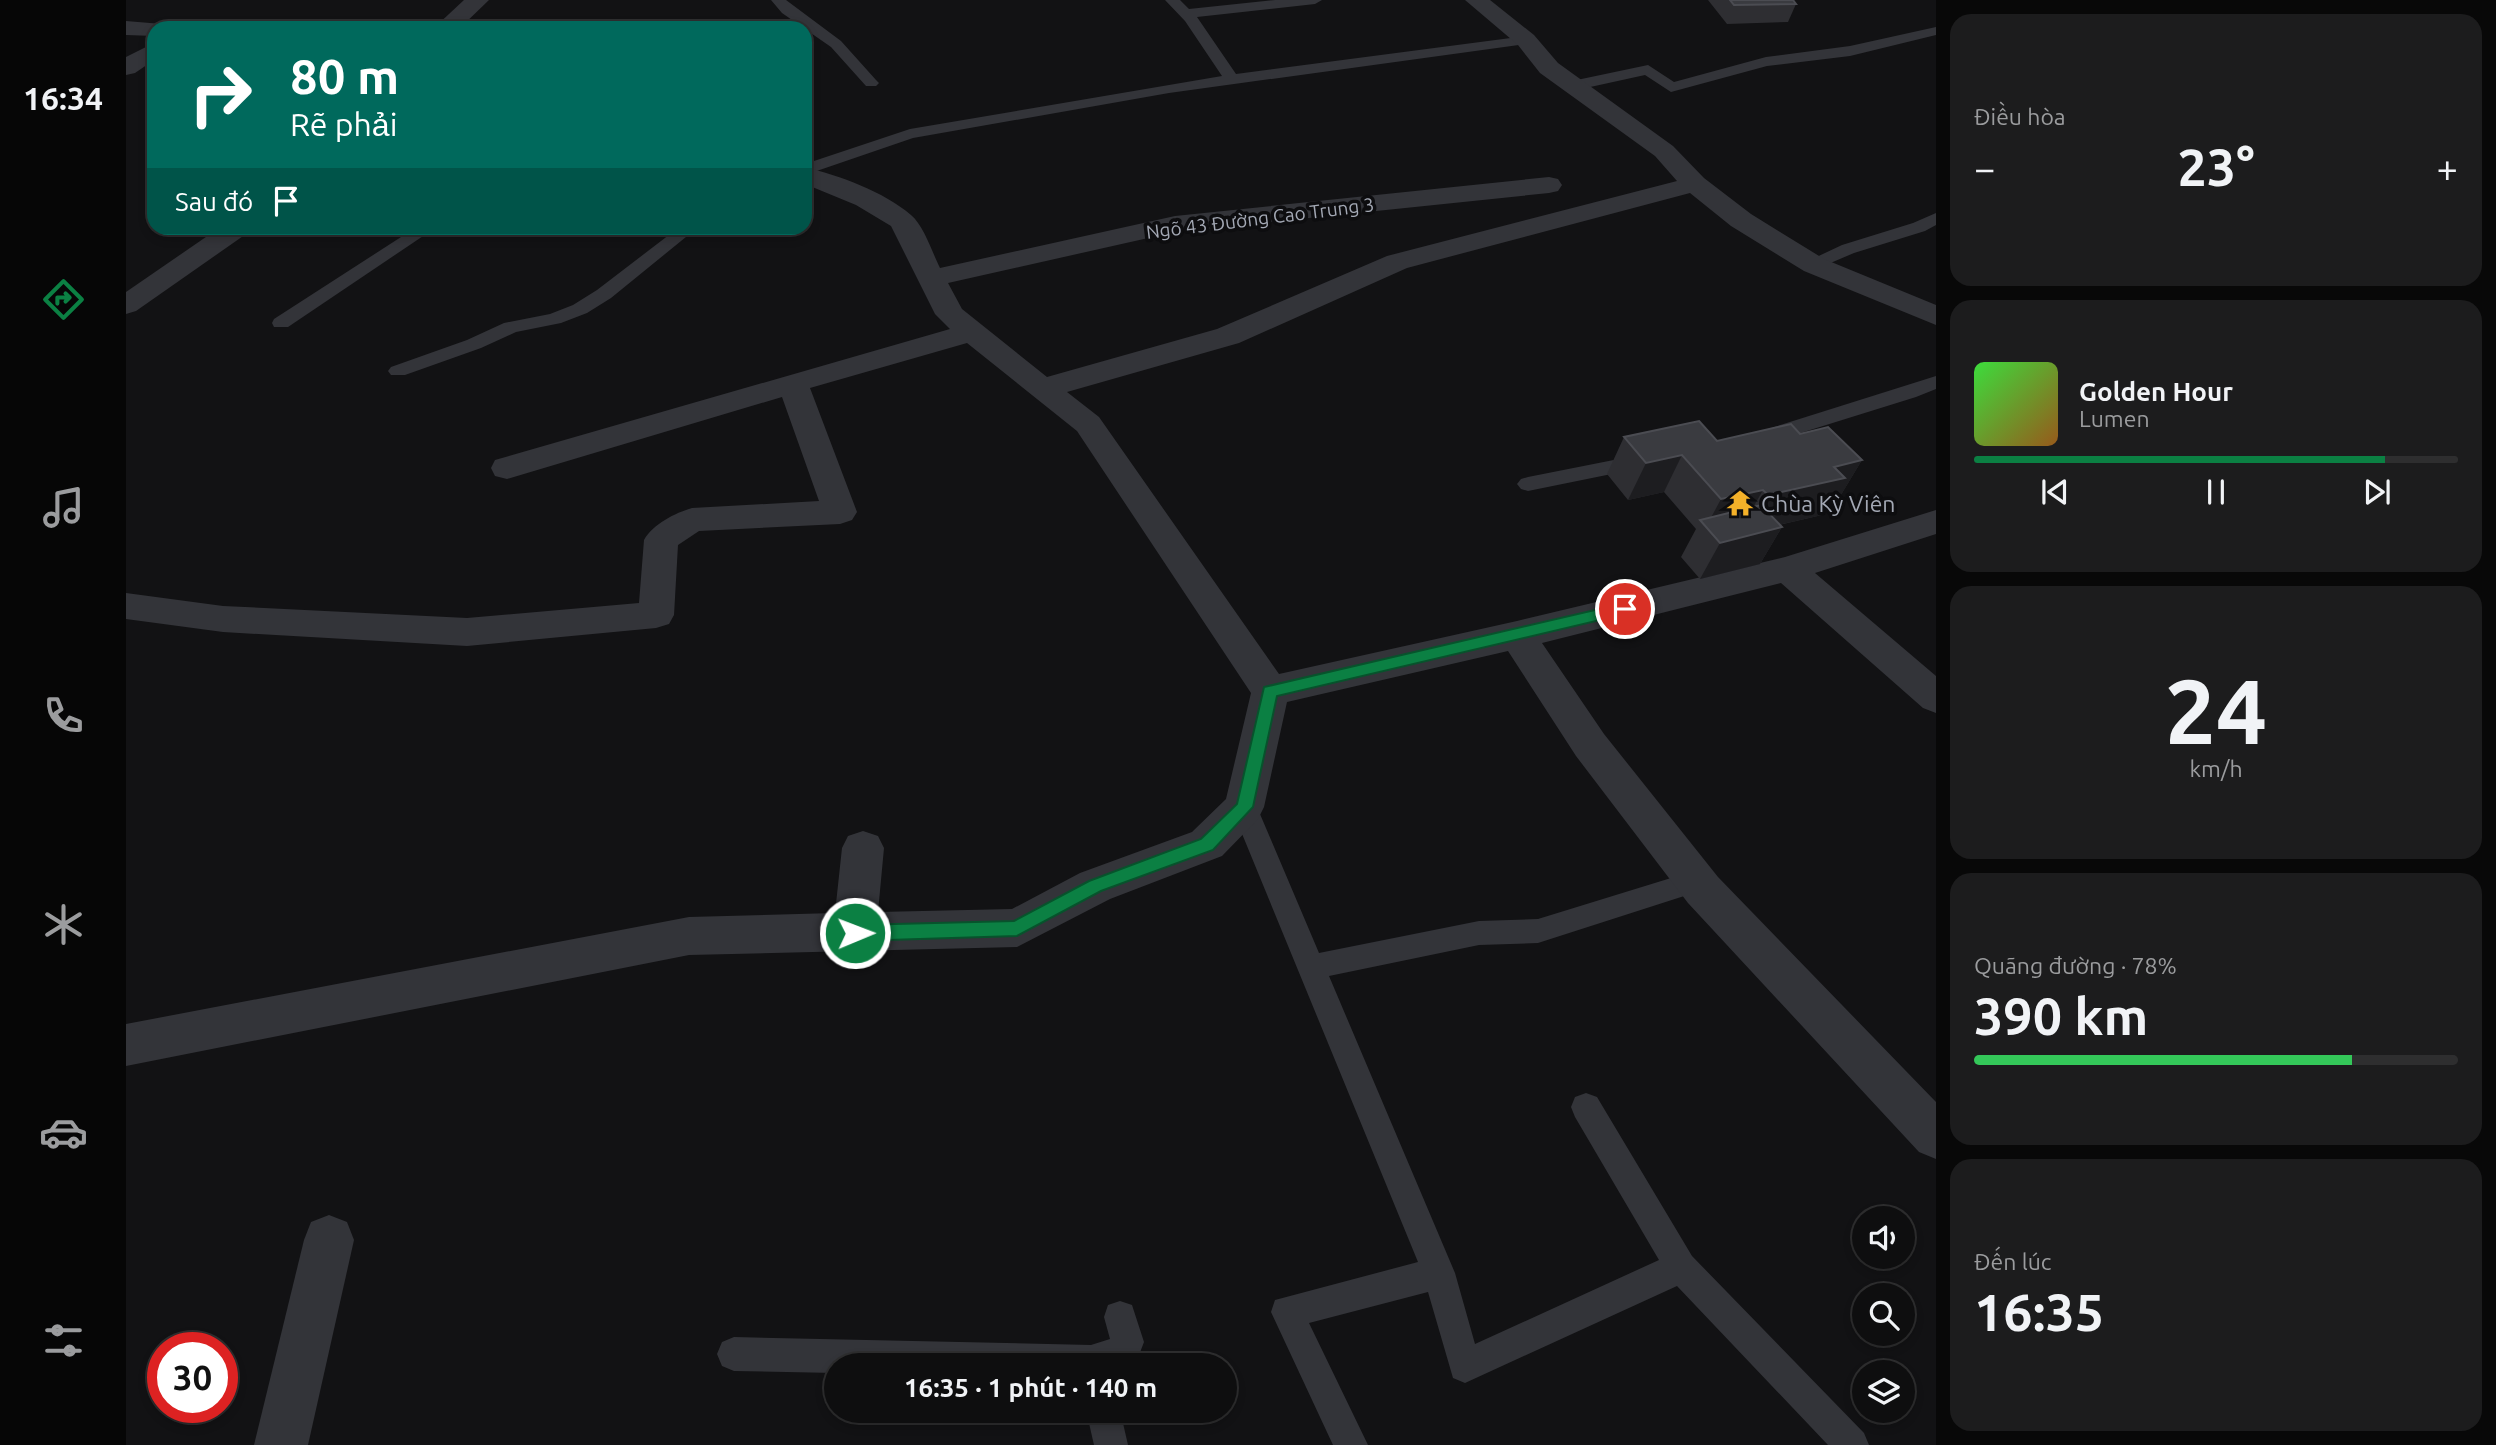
<!DOCTYPE html>
<html lang="vi">
<meta charset="utf-8">
<style>
body{margin:0;font-family:Ubuntu,sans-serif;background:#1c1c1d;color:#f1f3f6;height:100vh;display:flex;flex-direction:column;font-size:26px;white-space:nowrap}
*{box-sizing:border-box;margin:0}
p{font-size:23px;color:#9b9c9e}
.icon{flex:none;width:38px;height:38px;fill:none;stroke:currentColor;stroke-width:2;stroke-linecap:round;stroke-linejoin:round}
.map{position:relative;flex:1;overflow:hidden}
.panel{display:flex;flex-direction:column;gap:14px;padding:14px;background:#080808;width:560px}
.panel>*{flex:none}
.top-card{position:absolute;left:21px;top:21px;width:665px;height:214px;border-radius:21px;box-shadow:0 4px 10px #0003,0 0 0 2px #2e2e2f;background:#00695c;color:#fff;overflow:hidden}
.fabs{position:absolute;left:1726px;top:1206px;display:grid;gap:14px}
.fabs a{display:grid;place-items:center;width:63px;height:63px;border-radius:50%;background:#0e0e0f;box-shadow:0 4px 10px #0003,0 0 0 2px #2e2e2f;font-size:35px}
.speed{position:absolute;left:21px;top:1332px;display:flex;gap:14px;font-size:35px;font-weight:700;text-align:center}
.speed>*{display:grid;place-content:center;width:91px;height:91px;border-radius:50%;background:#0e0e0f;box-shadow:0 4px 10px #0003,0 0 0 2px #2e2e2f;line-height:1}
.speed .limit{border:10px solid #d22;background:#fff;color:#111}
.pin{position:absolute;display:grid;place-items:center;width:60px;height:60px;color:#fff;margin:-30px;border:4px solid #fff;border-radius:50%;box-shadow:0 2px 7px #0007}
.me{position:absolute;width:77px;margin:-38px;rotate:89deg;stroke-linejoin:round;filter:drop-shadow(0 0 5px #0008)}
.turn{display:flex;align-items:center;gap:24px;height:147px;padding:0 28px;font-size:32px}
.turn .icon{width:91px;height:91px;stroke-width:2.5}
.turn b{display:block;font-size:49px;line-height:60px}
.then{display:flex;align-items:center;height:66px;padding:0 28px;background:#0003;gap:14px;font-size:26px}
.big{font-size:52px;font-weight:700;line-height:1.1}
.panel .card{flex:1;display:flex;flex-direction:column;justify-content:center;gap:10px;min-width:0;padding:0 24px;border-radius:21px;background:#1c1c1d}
.panel .dial{align-items:center;gap:0}
.dial b{font-size:91px;line-height:1}
.song{display:flex;align-items:center;gap:21px}
.cover{width:84px;height:84px;border-radius:10px;background:linear-gradient(135deg,hsl(120 70% 55%),hsl(30 70% 35%))}
.played{height:7px;border-radius:4px;background:linear-gradient(90deg,#0b8043 85%,#2e2e2f 85%)}
.keys{display:flex;justify-content:space-around;direction:ltr}
.heat{display:flex;justify-content:space-between;align-items:center;font-size:38px;direction:ltr}
.charge{height:10px;border-radius:5px;background:linear-gradient(90deg,#34c759 78%,#2e2e2f 0)}
.trip{position:absolute;left:698px;top:1353px;width:413px;height:70px;border-radius:35px;background:#0e0e0f;box-shadow:0 4px 10px #0003,0 0 0 2px #2e2e2f;font-weight:700;line-height:70px;text-align:center}
main{display:flex;flex:1;min-height:0}
.menu{display:flex;flex-direction:column;width:126px;justify-content:space-around;align-items:center;background:#060606;color:#9b9c9e}
.menu .icon{width:49px;height:49px}
.menu .selected{color:#0b8043}
.menu b{font-size:32px;color:#f1f3f6}
.map>svg:first-child{display:block}
.lines{fill:none;stroke-linecap:round;stroke-linejoin:round}
.lane{fill:#333439;fill-rule:evenodd}
.street{fill:#333439;fill-rule:evenodd}
.wall{fill:#2e2e32}
.shaded-wall{fill:#1d1d20}
.building{fill:#3a3b40;stroke:#4b4c52;stroke-width:2}
.route{fill:#0b8043;stroke:#07532c;stroke-width:2}
.labels{text-anchor:middle;dominant-baseline:central;stroke-width:7;stroke-linejoin:round;paint-order:stroke}
.far-street-label{font-size:19px;fill:#a3a8b4;stroke:#0d0d0f}
.poi-label{font-size:23px;fill:#a3a8b4;stroke:#0d0d0f;text-anchor:start}
</style>
<main>
<nav class="menu">
<b>16:34</b>
<svg class="icon selected" aria-label="directions" viewBox="0 0 24 24"><path d="M12 3l9 9-9 9-9-9zM9 14v-3h6M13 9l2 2-2 2"/></svg>
<svg class="icon" aria-label="music" viewBox="0 0 24 24"><path d="M9 18V5l10-2v13"/><circle cx="6" cy="18" r="3"/><circle cx="16" cy="16" r="3"/></svg>
<svg class="icon" aria-label="phone" viewBox="0 0 24 24"><path d="M5 4h4l2 5-3 2q2 4 5 5l2-3 5 2v4C11 20 4 13 5 4z"/></svg>
<svg class="icon" aria-label="climate" viewBox="0 0 24 24"><path d="M12 3v18M4 7l16 10M4 17L20 7"/></svg>
<svg class="icon" aria-label="car" viewBox="0 0 24 24"><path d="M5 17H2v-5l4-1 3-4h7l3 4 3 1v5h-3M9 17h6M6 11h13"/><circle cx="7" cy="17" r="2"/><circle cx="17" cy="17" r="2"/></svg>
<svg class="icon" aria-label="filters" viewBox="0 0 24 24"><path d="M4 7h16M4 17h16"/><circle cx="9" cy="7" r="2"/><circle cx="15" cy="17" r="2"/></svg>
</nav>
<div class="map">
<svg width="1810" height="1445" viewBox="0 0 1810 1445">
<rect width="100%" height="100%" fill="#121214"/>
<g class="lines">
<!-- lane -->
<g class="lane">
<path d="M645 0H660L715 41 750 80 753 83 750 86H740L705 47 656 13Z"/>
<path d="M1039 0H1054L1063 9 1149 0H1196L1189 4 1071 17 1110 74 1400 36 1407 40 1400 44 1043 93 787 138 679 175V164L784 129 1096 76 1059 21Z"/>
<path d="M1810 27V35L1724 56 1641 66 1545 92 1519 75 1446 91 1438 86 1446 81 1522 65 1548 82 1640 57 1724 46Z"/>
<path d="M1810 213V225L1799 231 1728 253 1688 270 1679 265 1682 261 1716 245 1787 223Z"/>
<path d="M289 228H309L162 327H148L146 323 148 319Z"/>
<path d="M552 228H571L485 298 461 313 435 323 390 332 355 348 279 375H265L262 371 265 367 341 340 378 323 424 314 447 305 471 290Z"/>
<path d="M1810 376V389L1790 397 1636 445 1629 443 1626 438 1629 433Z"/>
<path d="M1518 454 1525 456 1528 461 1525 466 1402 491 1395 489 1391 484 1395 479 1402 477Z"/>
<path d="M1118 796 1127 799 1131 807 1193 953 1353 921 1412 919 1571 870 1580 873 1584 881 1580 889 1412 943 1353 945 1203 976 1329 1273 1349 1344 1533 1260 1449 1117 1445 1107 1449 1097 1460 1093 1471 1097 1566 1256 1738 1433 1743 1445H1702L1551 1286 1339 1383 1327 1378 1302 1292 1183 1323 1242 1445H1207L1145 1312 1149 1300 1292 1262 1105 807 1109 799Z"/>
<path d="M994 1301 1006 1305 1018 1342 1010 1363 1004 1365H710V1373L608 1371 596 1366 591 1354 596 1342 608 1337 965 1345 984 1339 978 1317 982 1305Z"/>
<path d="M960 1410H994L1002 1445H968Z"/>
</g>
<!-- street -->
<g class="street">
<path d="M338 0H363L334 28H308Z"/>
<path d="M1339 0H1364L1408 35 1432 63 1547 146 1578 178 1625 214 1698 259 1810 305V325L1678 271 1605 226 1564 193 1281 268 1113 343 941 392 973 417 1153 674 1391 621 1659 557 1810 510V534L1689 573 1810 676V713L1797 708 1655 583 1416 643 1478 734 1592 877 1810 1102V1159L1793 1152 1562 903 1450 756 1382 651 1161 702 1138 807 1132 819 1096 856 984 899 891 947 563 955 0 1066V1024L563 917 709 913 716 848 722 836 737 831 752 836 758 848 752 912 886 909 954 873 1066 832 1100 799 1125 693 951 431 841 343 684 388 731 512 726 520 714 524 573 531 552 545 548 615 543 624 530 628 341 646 97 632 0 619V593L97 606 341 618 513 603 518 540C527 524 549 513 566 508L693 501 656 397 381 479 369 476 365 468 369 460 824 329 809 314 765 226 730 205 679 184V167C714 176 757 191 785 215 798 226 806 252 814 268L1049 216 1423 177 1432 179 1436 185 1432 191 1423 193 1049 232 822 283 836 309 921 377 1091 329 1261 256 1551 181 1529 156 1414 73 1392 45Z"/>
<path d="M0 21 36 24 39 28H28V36L0 35Z"/>
<path d="M140 21H233L241 23 245 28H128L132 23Z"/>
<path d="M28 43V60L9 73 0 75V57Z"/>
<path d="M93 228H124L120 234 10 311 0 314V292Z"/>
<path d="M203 1215 221 1222 228 1240 182 1445H128L178 1240 185 1222Z"/>
</g>
</g>
<!-- wall -->
<g class="wall">
<path d="M1582 0H1667L1670 4 1662 22 1601 24Z"/>
<path d="M1674 434 1736 460 1713 498 1706 499 1696 515 1653 525 1656 527 1634 564 1574 579 1555 557 1570 529 1538 492 1502 500 1481 474 1498 437 1591 441Z"/>
</g>
<!-- shaded-wall -->
<g class="shaded-wall">
<path d="M1556 455 1538 492 1502 500 1520 463Z"/>
<path d="M1736 460 1713 498 1706 499 1696 515 1621 532 1642 495 1708 467Z"/>
<path d="M1637 490 1616 527H1580L1595 499Z"/>
<path d="M1656 527 1634 564 1574 579 1594 543Z"/>
</g>
<!-- building -->
<g class="building">
<path d="M1604 0H1667L1670 4 1608 5Z"/>
<path d="M1573 421 1591 441 1665 424 1674 434 1702 427 1736 460 1708 467 1719 478 1642 495 1637 490 1595 499 1556 455 1520 463 1498 437Z"/>
<path d="M1635 505 1656 527 1594 543 1574 520Z"/>
</g>
<!-- route -->
<path class="route" d="M1499 603 1504 605 1506 609 1504 613 1151 696 1127 807 1087 850 975 891 891 936 729 941 723 938 720 933 723 927 729 925 888 921 963 881 1075 839 1111 804 1138 687Z"/>
<!-- icons -->
<defs>
<g id="temple-bare" transform="scale(2.1)"><path d="M0-6L5-2H3V0L6.5 2.5H4V6H1.5V3h-3V6H-4V2.5H-6.5L-3 0V-2H-5Z" fill="#f4b129" stroke="#0d0d0f" stroke-width="2.5" paint-order="stroke"/></g>
</defs>
<g fill-rule="evenodd">
<use href="#temple-bare" x="1614" y="503"/>
</g>
<g class="labels">
<!-- far-street labels -->
<g class="far-street-label">
<text transform="translate(1134 218) rotate(-7)">Ngõ 43 Đường Cao Trung 3</text>
</g>
<!-- poi labels -->
<g class="poi-label">
<text x="1635" y="503">Chùa Kỳ Viên</text>
</g>
</g>
</svg>
<div class="fabs">
<a><svg class="icon" aria-label="sound" viewBox="0 0 24 24"><path d="M4 9h4l5-4v14l-5-4H4zM17 9q2 3 0 6"/></svg></a>
<a><svg class="icon" aria-label="search" viewBox="0 0 24 24"><circle cx="10" cy="10" r="6"/><path d="M15 15l6 6"/></svg></a>
<a><svg class="icon" aria-label="layers" viewBox="0 0 24 24"><path d="M12 4l9 5-9 5-9-5zM3 14l9 5 9-5"/></svg></a>
</div>
<div class="speed"><div class="limit">30</div></div>
<div class="pin" style="left:1499px;top:609px;background:#d93025"><svg class="icon" aria-label="arrive" viewBox="0 0 24 24"><path d="M6 21V4h12l-3 4 3 4H6"/></svg></div>
<svg class="me" style="left:729px;top:933px" viewBox="-20 -20 40 40"><circle r="17" fill="#0b8043" stroke="#fff" stroke-width="3"/><path d="M0-11L8 9 0 5-8 9z" fill="#fff"/></svg>
<div class="trip">16:35 · 1 phút · 140 m</div>
<div class="top-card">
<div class="turn"><svg class="icon" aria-label="right" viewBox="0 0 24 24"><path d="M7 20v-9h11M14 6l5 5-5 5"/></svg><div><b>80 m</b>Rẽ phải</div></div>
<div class="then">Sau đó<svg class="icon" aria-label="arrive" viewBox="0 0 24 24"><path d="M6 21V4h12l-3 4 3 4H6"/></svg></div>
</div>
</div>
<section class="panel">
<div class="card"><p>Điều hòa</p>
<div class="heat"><a>−</a><b class="big">23°</b><a>+</a></div>
</div>
<div class="card">
<div class="song"><i class="cover"></i><div><b>Golden Hour</b><p>Lumen</p></div></div>
<div class="played"></div>
<div class="keys"><svg class="icon" aria-label="previous" viewBox="0 0 24 24"><path d="M18 5L8 12l10 7zM5 5v14"/></svg><svg class="icon" aria-label="pause" viewBox="0 0 24 24"><path d="M8 5v14M16 5v14"/></svg><svg class="icon" aria-label="next" viewBox="0 0 24 24"><path d="M6 5l10 7-10 7zM19 5v14"/></svg></div>
</div>
<div class="card dial"><b>24</b><p>km/h</p></div>
<div class="card"><p>Quãng đường · 78%</p><b class="big">390 km</b><div class="charge"></div></div>
<div class="card"><p>Đến lúc</p><b class="big">16:35</b></div>
</section>
</main>
